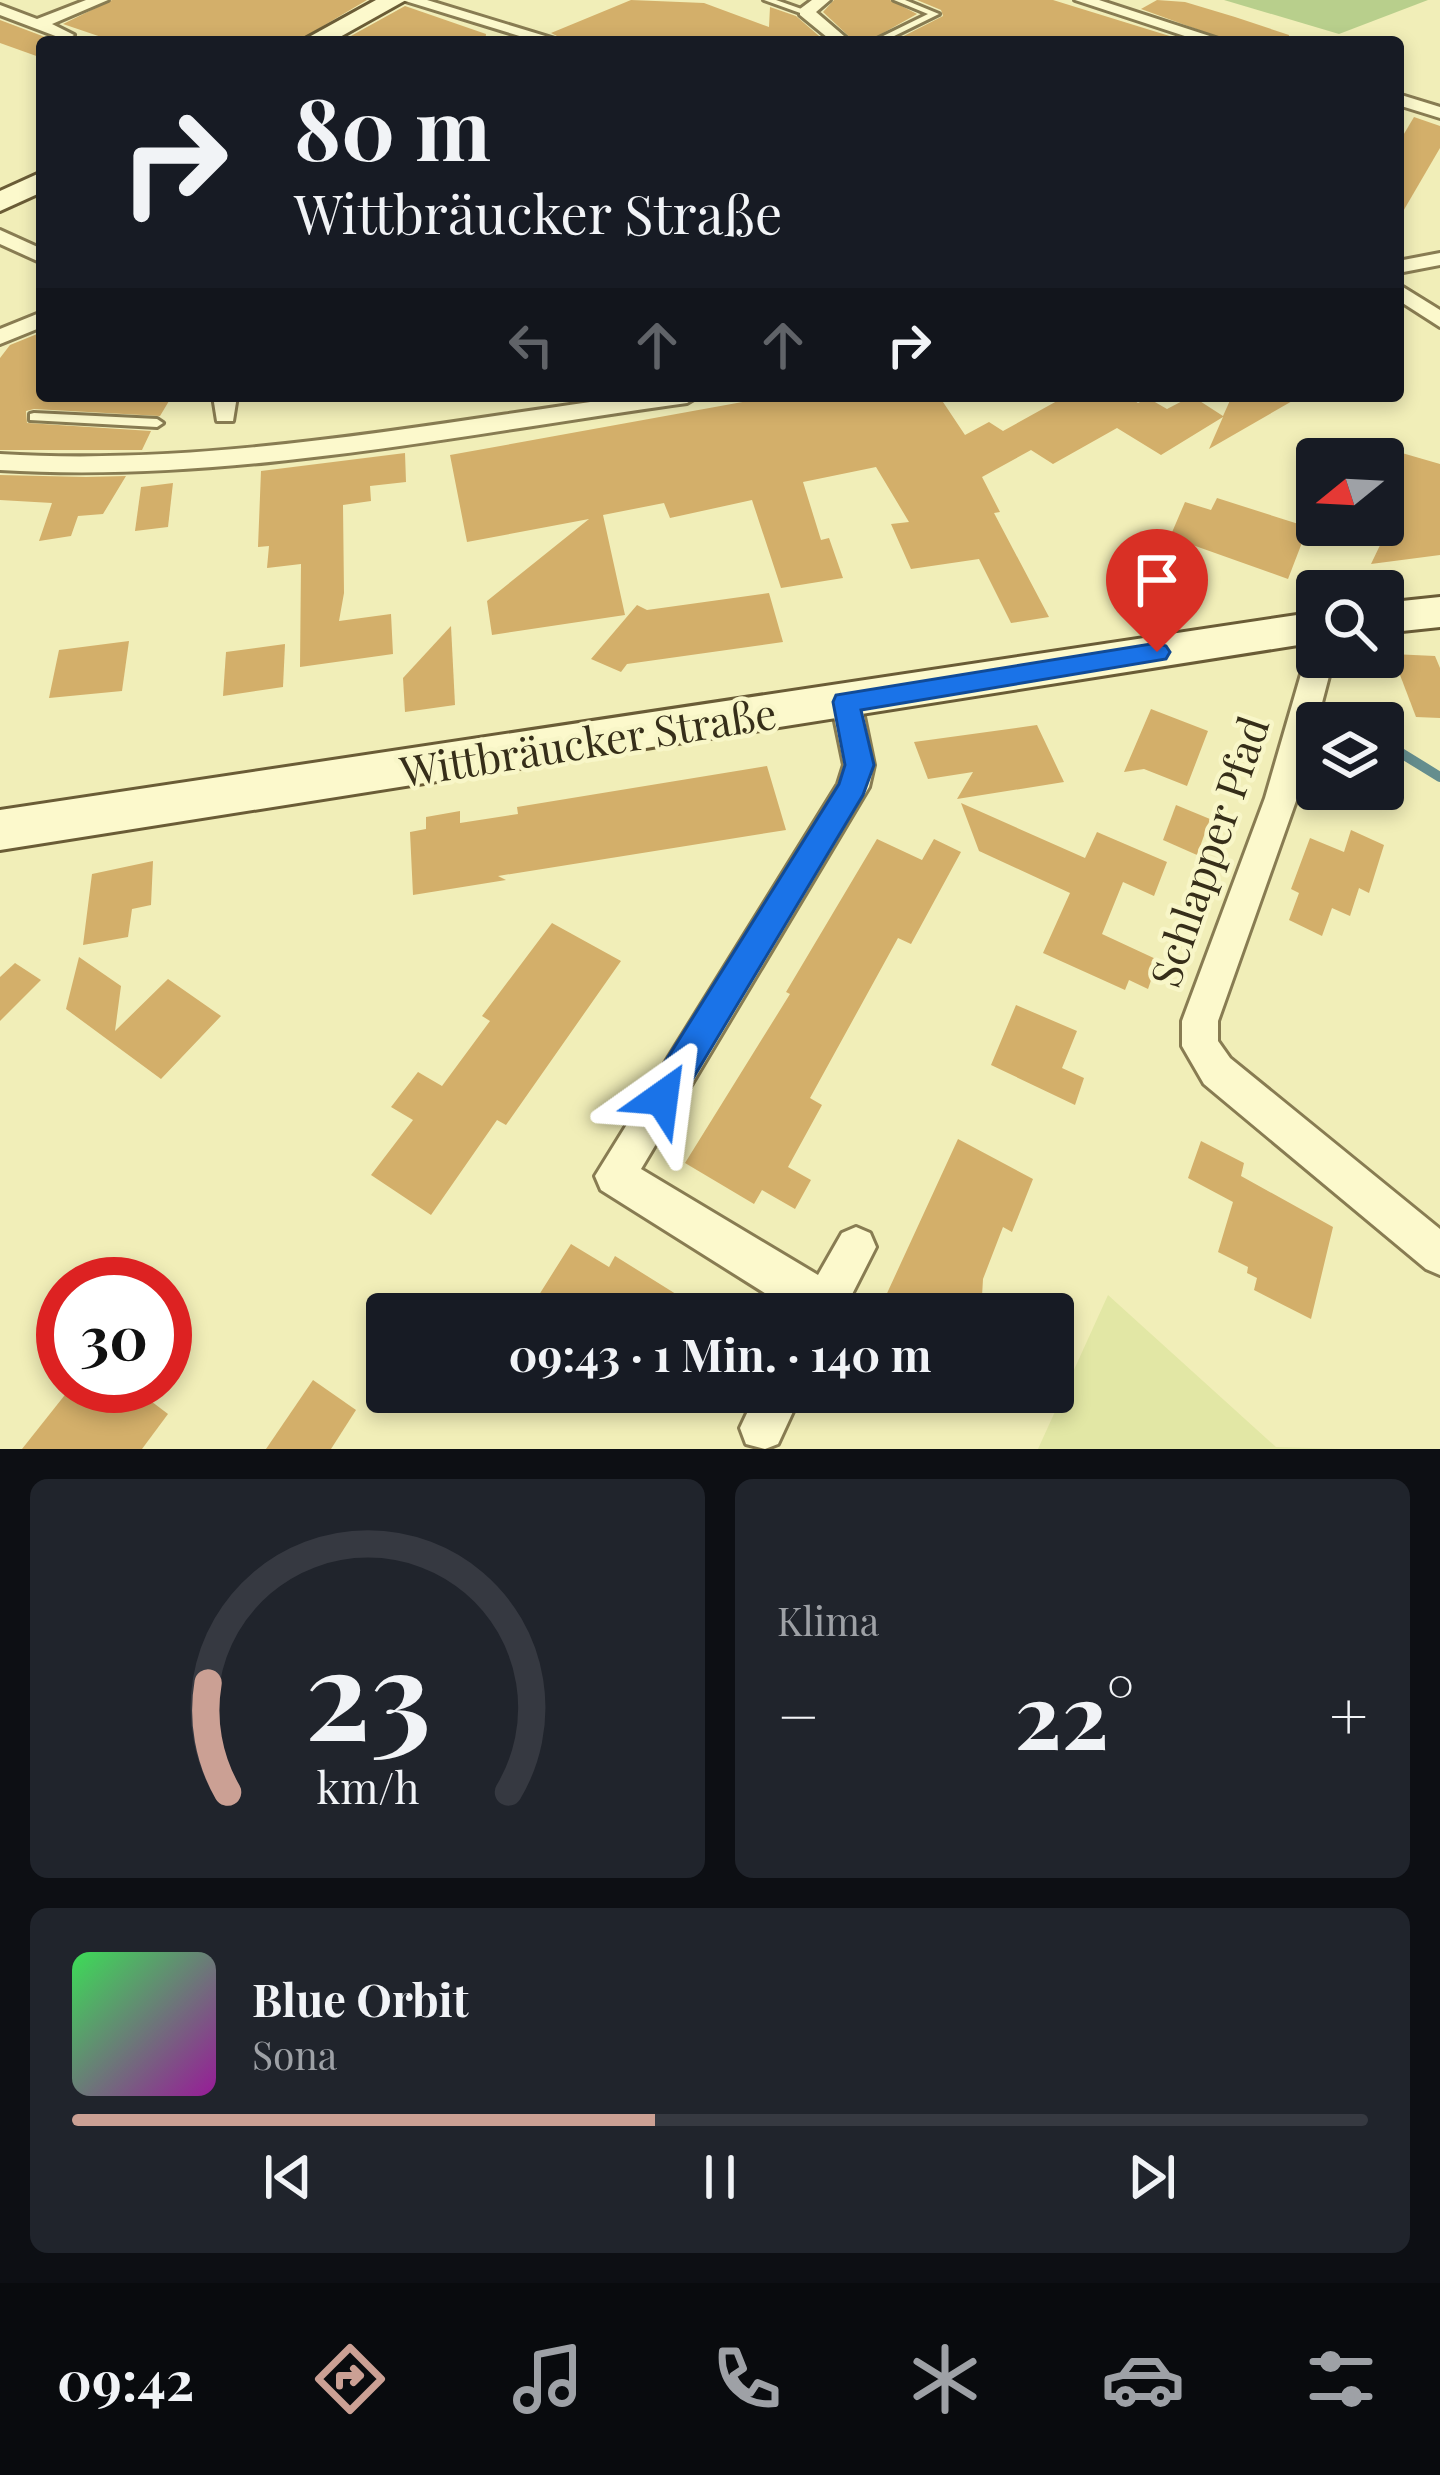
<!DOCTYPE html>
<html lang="de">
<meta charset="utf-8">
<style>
body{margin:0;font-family:"Playfair Display",serif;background:#20242c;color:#f1f3f6;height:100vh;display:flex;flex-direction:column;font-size:45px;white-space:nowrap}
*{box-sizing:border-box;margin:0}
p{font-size:39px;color:#9ea1a6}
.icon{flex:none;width:66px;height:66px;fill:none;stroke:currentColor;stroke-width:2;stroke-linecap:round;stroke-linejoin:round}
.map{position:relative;height:1449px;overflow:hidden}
.drawer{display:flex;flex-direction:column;gap:30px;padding:30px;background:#0d0f14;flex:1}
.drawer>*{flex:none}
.guide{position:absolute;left:36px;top:36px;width:1368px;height:366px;border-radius:12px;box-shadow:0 6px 18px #0003;background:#171b24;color:#f1f3f6;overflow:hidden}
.needle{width:78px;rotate:252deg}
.buttons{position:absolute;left:1296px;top:438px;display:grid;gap:24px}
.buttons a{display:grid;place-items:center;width:108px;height:108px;border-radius:12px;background:#171b24;box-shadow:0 6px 18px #0003;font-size:60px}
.speed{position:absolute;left:36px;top:1257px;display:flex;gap:24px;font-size:60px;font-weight:700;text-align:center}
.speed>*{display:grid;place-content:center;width:156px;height:156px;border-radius:50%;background:#171b24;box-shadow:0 6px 18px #0003;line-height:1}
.speed .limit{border:18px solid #d22;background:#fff;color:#111}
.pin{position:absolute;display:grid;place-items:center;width:102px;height:102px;color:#fff;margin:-123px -51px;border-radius:50% 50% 50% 0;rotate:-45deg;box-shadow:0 0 12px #0007}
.pin .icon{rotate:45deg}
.me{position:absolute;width:132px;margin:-66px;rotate:31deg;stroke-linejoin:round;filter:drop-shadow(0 0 9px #0008)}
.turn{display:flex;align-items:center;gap:42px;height:252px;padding:0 60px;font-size:54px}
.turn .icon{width:156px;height:156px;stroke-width:2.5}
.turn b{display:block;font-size:84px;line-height:102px}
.lanes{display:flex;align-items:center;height:114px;padding:0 60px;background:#0003;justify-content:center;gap:60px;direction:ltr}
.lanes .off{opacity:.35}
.big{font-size:90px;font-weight:700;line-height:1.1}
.drawer .card{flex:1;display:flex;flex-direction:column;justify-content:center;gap:18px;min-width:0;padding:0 42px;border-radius:18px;background:#20242c}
.drawer .dial{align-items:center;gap:0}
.dial svg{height:312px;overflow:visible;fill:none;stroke:#363941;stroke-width:7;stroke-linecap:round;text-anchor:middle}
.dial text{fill:#f1f3f6;stroke:none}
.song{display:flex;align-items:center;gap:36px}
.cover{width:144px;height:144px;border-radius:18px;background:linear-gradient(135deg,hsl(130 70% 55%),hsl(300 70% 35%))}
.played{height:12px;border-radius:6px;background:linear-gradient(90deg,#cba094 45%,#363941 45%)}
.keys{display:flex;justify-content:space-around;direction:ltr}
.heat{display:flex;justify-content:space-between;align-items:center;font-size:66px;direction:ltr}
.drawer .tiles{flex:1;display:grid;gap:30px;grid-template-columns:1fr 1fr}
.card:last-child{grid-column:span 2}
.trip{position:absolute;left:366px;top:1293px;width:708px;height:120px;border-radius:12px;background:#171b24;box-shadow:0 6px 18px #0003;font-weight:700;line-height:120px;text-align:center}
.dock{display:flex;height:192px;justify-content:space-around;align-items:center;background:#090b0e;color:#9ea1a6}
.dock .icon{width:84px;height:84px}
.dock .selected{color:#cba094}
.dock b{font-size:54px;color:#f1f3f6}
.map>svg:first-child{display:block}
.farmland{fill:#e2e7a5}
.green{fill:#b8cf8c}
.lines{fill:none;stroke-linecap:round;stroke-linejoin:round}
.stream{stroke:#658e8e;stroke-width:10}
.building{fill:#d3af6a}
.service-casing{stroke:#887c52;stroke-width:6}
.minor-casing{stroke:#887c52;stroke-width:6}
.secondary-casing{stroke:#6a5c36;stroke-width:6}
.service{fill:#fcf9cc;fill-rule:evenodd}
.minor{fill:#fcf9cc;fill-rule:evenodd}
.secondary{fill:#fcf9cc;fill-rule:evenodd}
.route{fill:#1a73e8;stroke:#114b97;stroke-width:3}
.labels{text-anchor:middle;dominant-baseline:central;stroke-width:9;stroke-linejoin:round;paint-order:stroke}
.street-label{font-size:42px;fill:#362e19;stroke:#f8f6c8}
</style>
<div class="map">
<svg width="1440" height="1449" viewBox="0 0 1440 1449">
<rect width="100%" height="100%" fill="#f1eeb8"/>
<!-- farmland -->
<path class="farmland" d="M1108 1295 1276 1447 1342 1449H1038Z"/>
<!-- green -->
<path class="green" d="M1224 0H1428L1339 34Z"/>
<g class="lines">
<!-- stream -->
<path class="stream" d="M1383 742 1440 777"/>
</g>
<!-- building -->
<g class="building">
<path d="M112 0H367L296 42H116L63 24Z"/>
<path d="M631 0 704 3 769 27 770 7 796 16 826 42H569L551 33Z"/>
<path d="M834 0H890L917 14 867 42H855L823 12Z"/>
<path d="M917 0H1053L1189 42H892L943 16 941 10Z"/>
<path d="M1157 0 1185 2 1235 17 1289 35 1288 42H1232L1141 9Z"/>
<path d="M405 6 486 34 485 42H340Z"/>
<path d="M0 20 45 37 42 58 0 43Z"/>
<path d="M1414 117 1440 126V148L1398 220V144Z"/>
<path d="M42 332V396H172L160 416 34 409 26 411 27 423 151 431 142 450H0V358L10 345Z"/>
<path d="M745 396H939L965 435 989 422 1003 431 1066 396H1127L1138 403 1148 398 1167 409 1192 396 1223 416 1232 396H1301L1209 449 1223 417 1161 455 1117 428 1053 464 1031 450 982 477 1000 512 994 513 1049 617 1011 623 979 559 911 569 891 524 909 522 876 467 803 482 821 540 829 538 843 578 781 588 752 500 670 518 664 503 603 515 625 615 492 635 487 601 589 519 467 542 450 455 748 401Z"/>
<path d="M405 453 406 482 370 486 371 501 343 505 344 593 339 621 391 614 393 654 300 667 301 564 267 568 269 546 258 547 261 471Z"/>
<path d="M1402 453 1440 464V555L1371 564 1383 539V511Z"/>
<path d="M0 475 86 477 126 476 103 514 78 516 71 536 39 541 52 503 0 500Z"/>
<path d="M173 483 168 527 135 531 141 487Z"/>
<path d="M1217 498 1308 527 1288 579 1170 537 1185 502 1211 510Z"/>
<path d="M769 593 783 642 627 664 621 672 591 659 637 605 647 610Z"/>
<path d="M451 626 455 705 405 712 403 678Z"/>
<path d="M129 641 122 691 49 698 59 650Z"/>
<path d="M285 644 283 687 223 696 226 652Z"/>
<path d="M1392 654 1435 656 1440 668V718L1416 717Z"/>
<path d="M1151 709 1208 731 1187 786 1144 769 1124 772Z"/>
<path d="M1037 725 1064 782 957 799 973 772 928 779 914 742Z"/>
<path d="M767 766 786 830 498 876 506 880 413 895 410 832 426 829V817L460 811V823L518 814 517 807Z"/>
<path d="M961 803 1085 858 1097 832 1167 862 1154 896 1123 882 1102 934 1158 960 1148 989 1129 980 1125 990 1043 953 1070 893 979 851Z"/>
<path d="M1176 805 1210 819 1197 855 1163 840Z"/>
<path d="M1351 830 1384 845 1369 893 1359 888 1350 916 1332 908 1322 936 1289 920 1299 893 1291 889 1310 838 1344 852Z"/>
<path d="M877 839 922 860 934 839 961 852 911 944 898 938 810 1098 822 1105 788 1167 811 1180 795 1209 762 1190 754 1204 685 1163 790 994 786 992Z"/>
<path d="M153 861 151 905 132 909 128 937 83 945 92 874Z"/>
<path d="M552 923 621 961 506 1125 497 1120 431 1215 371 1175 413 1120 391 1107 418 1072 442 1086 490 1021 482 1016Z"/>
<path d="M79 957 121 986 115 1031 168 979 221 1016 161 1079 66 1009Z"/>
<path d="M15 963 41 980 0 1021V977Z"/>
<path d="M1016 1005 1077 1031 1062 1068 1084 1078 1075 1105 991 1065Z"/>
<path d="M958 1139 1033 1179 1012 1232 1003 1227 983 1279 981 1314H903L883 1302Z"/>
<path d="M1201 1141 1244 1163 1241 1176 1333 1227 1311 1319 1254 1290 1257 1278 1247 1273 1248 1267 1218 1252 1233 1202 1188 1178Z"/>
<path d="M571 1244 609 1267 615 1256 708 1314H527Z"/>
<path d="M313 1380 356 1410 331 1449H266Z"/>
<path d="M72 1386H131L168 1414 142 1449H22Z"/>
</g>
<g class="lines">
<!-- service casing -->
<g class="service-casing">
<g id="service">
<path d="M764 0H776L810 12 803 14Z"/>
<path d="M894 0H905L939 14 882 42H871L928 14Z"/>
<path d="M34 413 157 419 163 423 157 427 30 420V414Z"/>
</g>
</g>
<!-- minor casing -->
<g class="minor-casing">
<g id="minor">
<path d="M86 0H108L52 24 74 35 66 40 0 15V5L37 19Z"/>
<path d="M402 0H427L565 42H539Z"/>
<path d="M812 0H830L816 12 851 42H833L800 15V9Z"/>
<path d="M1075 0H1099L1228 42H1203Z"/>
<path d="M1398 94 1440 107V118L1398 105Z"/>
<path d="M0 230 42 249V263L0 244Z"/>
<path d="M1440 253V265L1398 273V261Z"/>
<path d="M1398 284 1440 310V327L1398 300Z"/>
<path d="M42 312V327L0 344V329Z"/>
<path d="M213 396H237L233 421H217Z"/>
<path d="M634 396H699L687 403C461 434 229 484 0 470V454C212 467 425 424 634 396Z"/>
<path d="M1317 647V657H1334L1297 798 1218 1021V1041L1230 1058 1440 1229V1275L1426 1269 1204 1084 1182 1046V1021L1265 798 1306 657Z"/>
<path d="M846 691 856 694 861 702 874 765 869 787 641 1169 818 1275 842 1233 856 1227 870 1233 876 1247 842 1314H798L601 1190 595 1176 838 784 844 765 831 702 836 694Z"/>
<path d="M757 1392H802L778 1444 765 1449 746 1444 740 1428Z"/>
</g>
</g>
<!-- secondary casing -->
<g class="secondary-casing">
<g id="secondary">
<path d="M376 0H406L331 42H300Z"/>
<path d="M42 172V192L0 211V191Z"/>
<path d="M1440 597V627L1383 633V603Z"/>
<path d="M1317 612V642L0 850V810Z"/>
</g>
</g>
<!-- service -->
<use href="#service" class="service"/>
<!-- minor -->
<use href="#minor" class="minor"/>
<!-- secondary -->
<use href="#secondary" class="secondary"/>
</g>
<!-- route -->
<path class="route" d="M1157 643 1166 646 1170 652 1166 659 861 710 874 765 863 795 674 1110 662 1115 650 1110 645 1098 650 1086 839 784 845 765 833 702 836 695Z"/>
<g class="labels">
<!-- street labels -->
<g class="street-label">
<text transform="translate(588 741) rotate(-9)">Wittbräucker Straße</text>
<text transform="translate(1208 851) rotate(-71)">Schlapper Pfad</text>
</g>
</g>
</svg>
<div class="buttons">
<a><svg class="needle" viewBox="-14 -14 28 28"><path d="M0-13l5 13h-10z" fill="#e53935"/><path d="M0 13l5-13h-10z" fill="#9ea1a6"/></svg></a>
<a><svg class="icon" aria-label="search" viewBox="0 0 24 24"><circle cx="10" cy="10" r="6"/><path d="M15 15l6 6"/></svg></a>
<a><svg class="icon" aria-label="layers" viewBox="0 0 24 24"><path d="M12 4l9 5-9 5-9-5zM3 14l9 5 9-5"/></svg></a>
</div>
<div class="speed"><div class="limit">30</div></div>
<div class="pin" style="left:1157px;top:652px;background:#d93025"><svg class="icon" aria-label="arrive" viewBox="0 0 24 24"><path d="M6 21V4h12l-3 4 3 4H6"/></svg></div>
<svg class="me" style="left:662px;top:1098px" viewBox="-20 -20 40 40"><path d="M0-17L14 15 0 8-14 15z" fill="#1a73e8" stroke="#fff" stroke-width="4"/></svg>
<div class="trip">09:43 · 1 Min. · 140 m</div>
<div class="guide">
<div class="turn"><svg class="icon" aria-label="right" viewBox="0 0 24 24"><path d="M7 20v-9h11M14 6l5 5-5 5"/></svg><div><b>80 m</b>Wittbräucker Straße</div></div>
<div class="lanes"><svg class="icon off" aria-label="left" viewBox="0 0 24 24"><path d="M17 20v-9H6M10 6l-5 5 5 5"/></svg><svg class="icon off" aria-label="ahead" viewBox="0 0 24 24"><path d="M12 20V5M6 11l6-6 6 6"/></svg><svg class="icon off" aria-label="ahead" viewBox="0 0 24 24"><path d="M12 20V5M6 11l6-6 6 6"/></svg><svg class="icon" aria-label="right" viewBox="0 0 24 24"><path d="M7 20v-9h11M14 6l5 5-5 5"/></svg></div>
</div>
</div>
<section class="drawer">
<div class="tiles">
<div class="card dial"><svg viewBox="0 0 100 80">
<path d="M14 69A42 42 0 1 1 86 69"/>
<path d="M14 69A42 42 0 0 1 9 41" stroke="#cba094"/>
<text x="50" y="56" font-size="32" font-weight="700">23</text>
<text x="50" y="72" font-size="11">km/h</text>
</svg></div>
<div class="card"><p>Klima</p>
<div class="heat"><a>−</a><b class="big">22°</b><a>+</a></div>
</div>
<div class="card">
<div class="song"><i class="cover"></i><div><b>Blue Orbit</b><p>Sona</p></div></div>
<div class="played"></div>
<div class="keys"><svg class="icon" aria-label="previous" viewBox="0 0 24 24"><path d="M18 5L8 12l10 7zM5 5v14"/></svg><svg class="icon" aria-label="pause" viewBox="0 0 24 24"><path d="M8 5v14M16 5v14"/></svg><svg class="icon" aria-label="next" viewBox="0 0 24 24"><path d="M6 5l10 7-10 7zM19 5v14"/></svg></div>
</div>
</div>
</section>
<nav class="dock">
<b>09:42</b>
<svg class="icon selected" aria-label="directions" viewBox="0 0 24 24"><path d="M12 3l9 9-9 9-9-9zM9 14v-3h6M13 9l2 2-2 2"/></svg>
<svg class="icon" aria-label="music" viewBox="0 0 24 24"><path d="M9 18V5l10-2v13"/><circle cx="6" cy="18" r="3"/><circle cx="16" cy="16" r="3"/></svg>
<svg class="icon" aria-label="phone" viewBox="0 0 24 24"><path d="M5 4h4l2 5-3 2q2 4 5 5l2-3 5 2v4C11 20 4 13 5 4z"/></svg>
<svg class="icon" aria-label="climate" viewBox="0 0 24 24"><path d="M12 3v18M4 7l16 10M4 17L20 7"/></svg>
<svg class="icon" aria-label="car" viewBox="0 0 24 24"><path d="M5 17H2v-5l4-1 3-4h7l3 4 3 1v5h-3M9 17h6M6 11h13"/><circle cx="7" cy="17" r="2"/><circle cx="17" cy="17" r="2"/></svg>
<svg class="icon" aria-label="filters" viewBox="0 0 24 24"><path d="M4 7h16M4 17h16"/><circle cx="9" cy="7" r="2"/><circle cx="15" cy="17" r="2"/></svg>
</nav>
